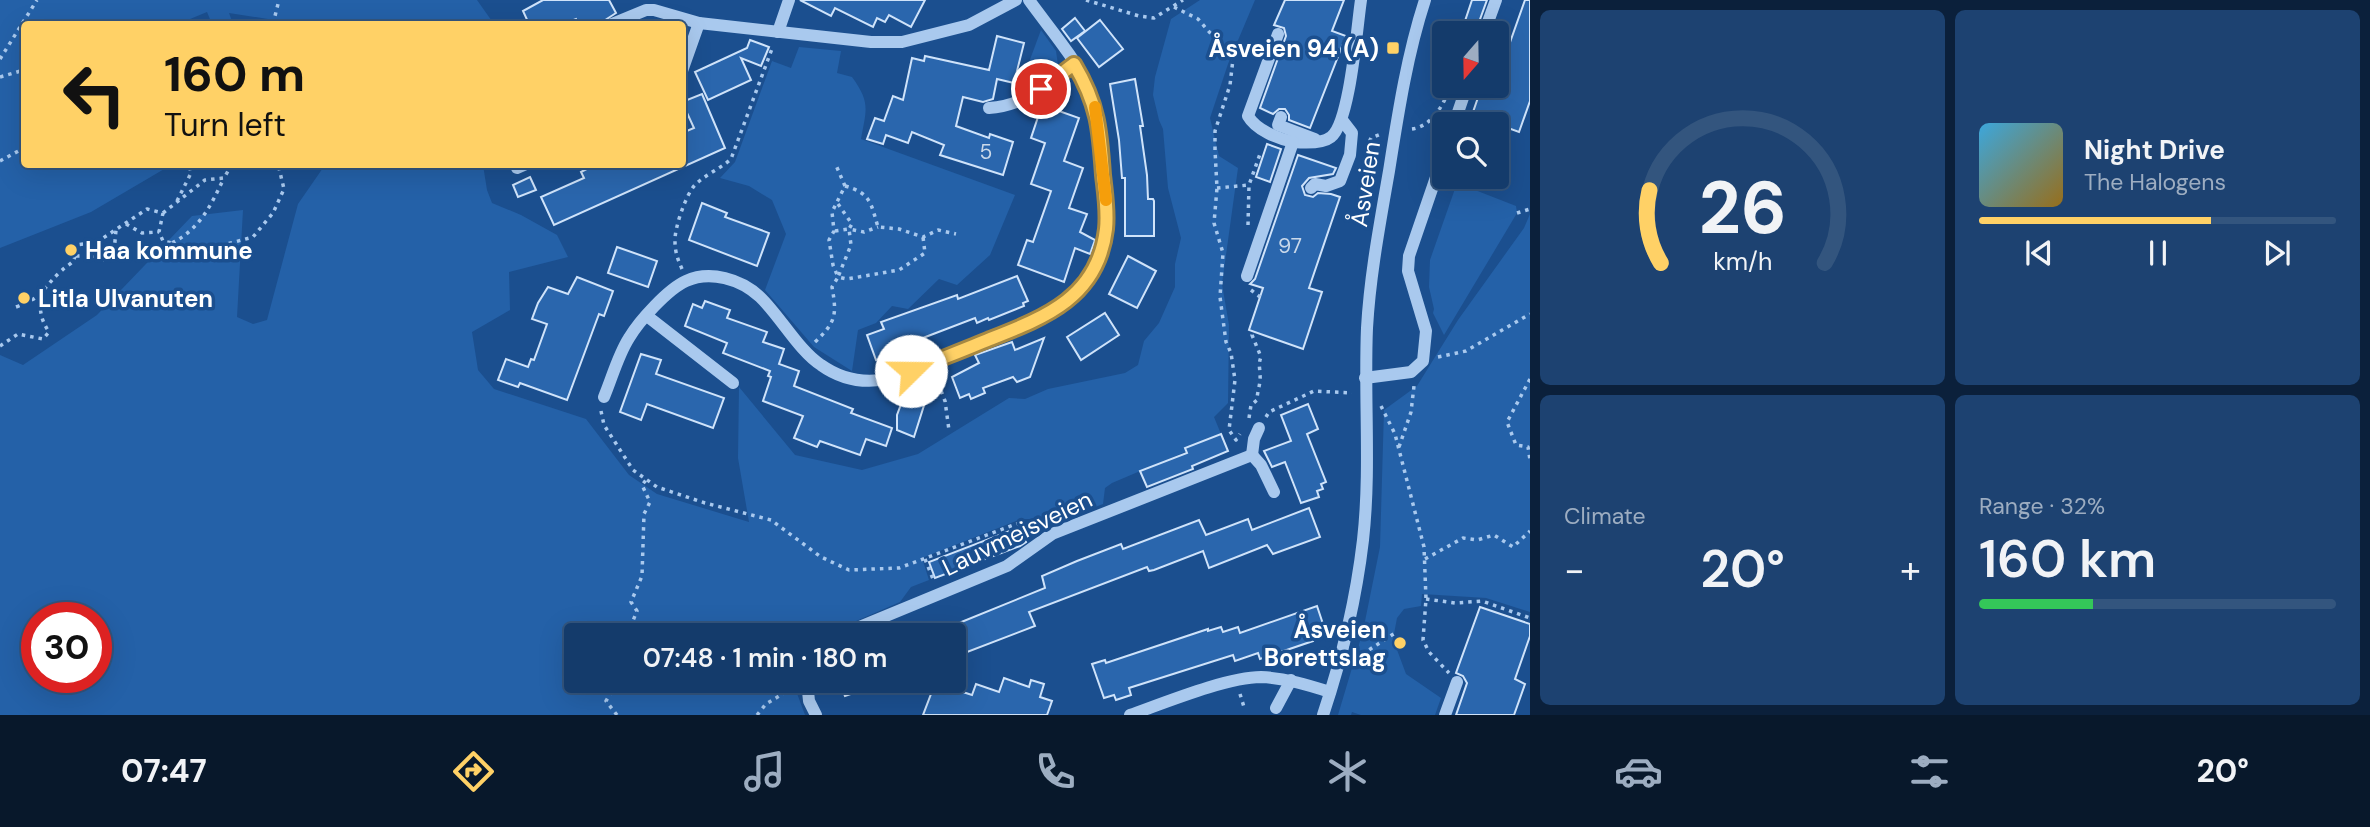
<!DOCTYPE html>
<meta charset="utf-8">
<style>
body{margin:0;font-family:"DM Sans",sans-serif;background:#1d4271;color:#f1f3f6;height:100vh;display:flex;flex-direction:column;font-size:26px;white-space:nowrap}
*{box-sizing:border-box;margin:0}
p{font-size:23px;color:#9dadc1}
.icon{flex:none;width:38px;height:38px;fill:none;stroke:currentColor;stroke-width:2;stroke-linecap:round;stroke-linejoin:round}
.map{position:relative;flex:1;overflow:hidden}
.details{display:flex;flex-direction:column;gap:10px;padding:10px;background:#0b203b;width:840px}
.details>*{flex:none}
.top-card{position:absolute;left:21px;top:21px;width:665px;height:147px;border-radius:7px;box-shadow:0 7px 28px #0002,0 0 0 2px #33557e;background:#ffd166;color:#111;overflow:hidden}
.needle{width:46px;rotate:200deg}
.tools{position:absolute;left:1432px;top:21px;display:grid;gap:14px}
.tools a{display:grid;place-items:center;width:77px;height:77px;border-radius:7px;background:#143b6b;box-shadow:0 7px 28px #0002,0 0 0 2px #33557e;font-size:35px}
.speed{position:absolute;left:21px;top:602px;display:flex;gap:14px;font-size:35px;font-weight:700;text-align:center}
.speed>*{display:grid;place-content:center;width:91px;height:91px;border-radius:50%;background:#143b6b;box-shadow:0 7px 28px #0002,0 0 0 2px #33557e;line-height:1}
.speed .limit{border:10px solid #d22;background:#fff;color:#111}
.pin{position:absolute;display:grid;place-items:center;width:60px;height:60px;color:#fff;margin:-30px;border:4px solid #fff;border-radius:50%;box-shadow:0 2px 7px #0007}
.me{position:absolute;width:77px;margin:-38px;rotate:68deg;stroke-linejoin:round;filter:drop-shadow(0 0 5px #0008)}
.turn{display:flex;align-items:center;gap:24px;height:147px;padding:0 28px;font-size:32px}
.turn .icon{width:91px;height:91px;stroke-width:2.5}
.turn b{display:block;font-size:49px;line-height:60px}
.big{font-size:52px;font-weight:600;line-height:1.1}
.details .tile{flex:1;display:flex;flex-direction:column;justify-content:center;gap:10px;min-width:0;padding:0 24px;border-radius:10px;background:#1d4271}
.details .dial{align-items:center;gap:0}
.dial svg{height:182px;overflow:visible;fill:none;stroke:#33557e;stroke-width:7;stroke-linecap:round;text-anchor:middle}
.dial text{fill:#f1f3f6;stroke:none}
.song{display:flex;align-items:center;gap:21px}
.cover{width:84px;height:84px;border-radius:10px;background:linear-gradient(135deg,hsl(200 70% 55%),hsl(40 70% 35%))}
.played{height:7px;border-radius:4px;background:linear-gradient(90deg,#ffd166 65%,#33557e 65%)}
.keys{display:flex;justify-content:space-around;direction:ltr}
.heat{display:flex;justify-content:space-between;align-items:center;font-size:38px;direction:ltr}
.charge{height:10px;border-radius:5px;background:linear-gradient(90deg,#34c759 32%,#33557e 0)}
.details .tiles{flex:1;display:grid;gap:10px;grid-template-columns:repeat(2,1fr)}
.trip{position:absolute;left:564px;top:623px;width:402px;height:70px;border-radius:7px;background:#143b6b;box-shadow:0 7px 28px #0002,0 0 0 2px #33557e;font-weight:600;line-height:70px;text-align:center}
.dock{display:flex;height:112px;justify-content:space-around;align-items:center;background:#08182b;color:#9dadc1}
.dock .icon{width:49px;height:49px}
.dock .active{color:#ffd166}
.dock b{font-size:32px;color:#f1f3f6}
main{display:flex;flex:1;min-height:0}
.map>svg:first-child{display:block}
.green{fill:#2461a8;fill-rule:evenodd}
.building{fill:#2a66ad;stroke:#cfe3fa;stroke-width:2}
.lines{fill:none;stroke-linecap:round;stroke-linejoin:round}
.path{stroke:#a9c9ee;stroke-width:3.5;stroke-dasharray:3.5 5;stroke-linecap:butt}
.minor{stroke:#a9c9ee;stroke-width:12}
.route-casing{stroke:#a68842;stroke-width:18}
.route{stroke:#ffd166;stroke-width:12}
.slow{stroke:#f59e0b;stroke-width:12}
.poi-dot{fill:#ffd166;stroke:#1b4f8f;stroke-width:2.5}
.labels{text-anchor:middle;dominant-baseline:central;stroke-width:7;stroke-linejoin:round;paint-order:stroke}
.number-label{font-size:21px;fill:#cad9ea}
.poi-label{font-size:24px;font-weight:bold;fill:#fff;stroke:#1b4f8f;text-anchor:end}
.street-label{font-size:24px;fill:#fff;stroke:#1b4f8f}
</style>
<main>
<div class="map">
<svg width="1530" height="715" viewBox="0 0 1530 715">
<rect width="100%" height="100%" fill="#1b4f8f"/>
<!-- green -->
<g class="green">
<path d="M0 0H477L494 24H283L268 19 229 13 233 24H212L207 12 178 24H24V164L171 165 91 212 0 248Z"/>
<path d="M1200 0H1255L1228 64 1210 118 1219 156 1238 168 1222 284 1229 325 1228 403 1214 417 1221 434 1185 448V452L1112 483 1105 488 1103 504 1050 524 1035 519H1021L922 558 929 580 911 587 900 602 824 635H576V681H796L795 688 805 715H0V355L23 365 97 315 192 216 243 210 237 317 253 324 267 320 298 204 325 165H483L487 190 492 203 521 215 557 235 568 257 509 272 510 310 472 332 478 370 494 389 586 419 629 475 657 494 749 522 738 458 739 387 795 455 862 470 918 454 1009 398 1025 399 1048 389 1125 373 1138 365 1144 341 1159 323 1175 287V264L1181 238 1168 188 1163 129 1159 120 1153 95 1155 77 1171 19ZM37 618H96V677H37Z"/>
<path d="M1041 30 1056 51 1058 65 1052 75 1020 95 1019 89Z"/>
<path d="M799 47 841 51 837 73 852 77C871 103 866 110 861 139L1015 195 990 255 957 285 939 279 908 309 892 306 876 323 858 330 852 371 814 347 765 290 786 234 772 200 749 186 720 178 735 162 772 61 791 68Z"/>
<path d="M1457 183 1516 206 1517 213 1444 335 1433 313 1434 309 1429 287 1430 260Z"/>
<path d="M1530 214V612L1486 598 1422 594 1421 606 1404 609 1397 618 1393 639 1406 674 1441 698 1435 715H1361L1352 712 1351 715H1338L1363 631 1380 547 1384 410 1417 386 1458 320 1524 228Z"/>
</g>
<!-- building -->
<g class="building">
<path d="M543 0H609L616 13 599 24H578L576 19 563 24H529L523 11Z"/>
<path d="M800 0H925L911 27 889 15 885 22 877 18 873 27 835 8 831 16Z"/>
<path d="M1285 0H1344L1332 31 1346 36 1310 128 1289 120V115L1285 109H1279L1273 114 1260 108 1286 36 1284 28 1274 25Z"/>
<path d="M1472 0H1487L1475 33H1461Z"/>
<path d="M1525 0H1530V101L1519 132 1472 115 1482 86H1496V44L1508 48Z"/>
<path d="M1075 18 1085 31 1071 41 1062 29Z"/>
<path d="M1100 20 1123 49 1099 67 1077 38Z"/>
<path d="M997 36 1024 43 1014 83 997 79 993 99 983 102 963 97 956 126 989 138 990 134 1013 142 1003 175 940 155 944 145 912 132 908 143 886 135 883 144 867 139 875 118 884 121 893 96 903 100 912 58 924 61 925 56 989 70Z"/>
<path d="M750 40 769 47 761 66 741 58 751 80 708 100 695 72 747 48Z"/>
<path d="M1135 79 1143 126H1140L1147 175 1148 199H1153L1154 201V236H1125V178H1122L1119 140 1110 84Z"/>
<path d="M702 94 725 148 554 225 541 197 584 178 581 172 596 164H682V133L694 128 682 102Z"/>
<path d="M1042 105 1079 118 1064 161 1083 168 1069 208 1087 214 1080 232 1095 240 1090 254 1075 248 1064 282 1018 265 1027 240 1033 242 1051 191 1031 184 1045 143 1031 138Z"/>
<path d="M1267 144 1281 149 1270 182 1256 177Z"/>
<path d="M1298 155 1336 168 1333 174 1309 178 1302 186 1305 195 1313 197 1318 193 1331 194 1340 197 1309 288 1322 292 1303 349 1249 330 1263 288 1250 284 1255 279Z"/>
<path d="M530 177 536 190 518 197 513 185Z"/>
<path d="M702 203 727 213 725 217 769 233 757 266 689 240Z"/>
<path d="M617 247 657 261 648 287 608 273Z"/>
<path d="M1128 256 1156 271 1137 308 1109 294Z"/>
<path d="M1017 276 1028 301 1023 303 1024 306 989 320 988 318 977 323 975 318 915 341 916 346 876 360 867 335 884 329 881 322 957 295 958 299Z"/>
<path d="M577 277 613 291 604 316 599 314 567 400 520 383 518 387 498 380 506 359 528 367 531 359 534 360 547 324 532 319 538 303 548 287 568 294Z"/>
<path d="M705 301 730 310 727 318 767 332 763 342 784 349 779 364 799 371 794 386 853 409 851 413 892 428 886 446 866 439 860 455 820 441 817 447 794 438 803 416 763 401 771 377 768 376 770 371 723 353 727 343 685 326 693 304 702 308Z"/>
<path d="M1105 313 1119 335 1081 360 1067 337Z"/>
<path d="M1044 338 1030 377 1017 382 1013 377 983 388 985 393 971 399 969 394 960 398 952 377 979 363 975 355 1012 342 1015 350Z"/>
<path d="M641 354 661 360 656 374 724 398 713 428 647 404 641 420 620 412Z"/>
<path d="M906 391 926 399 914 437 897 430V415Z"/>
<path d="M1308 404 1318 429 1307 434 1326 482 1321 484 1323 489 1317 491 1319 497 1301 503 1285 462 1272 467 1264 451 1291 441 1281 415Z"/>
<path d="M1221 434 1228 451 1192 466 1193 469 1147 487 1140 471 1187 453 1185 448Z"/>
<path d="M1309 508 1320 537 1273 554 1267 545 1209 568 1203 551 1154 570 1149 571 1147 567 1029 612 1035 626 954 657V625L1045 588 1042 576 1077 561 1121 544 1123 549 1199 520 1206 535 1248 519 1252 530Z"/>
<path d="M1020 527 1026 542 1020 546 935 578 929 562Z"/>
<path d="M1317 606 1324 627 1310 631 1313 641 1260 659 1258 653 1235 661 1233 655 1129 688 1131 695 1116 700 1114 695 1104 698 1092 664 1105 660 1106 663 1208 629V631L1221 627 1223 632 1238 627 1240 633Z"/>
<path d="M1480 607 1530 624V636L1515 679 1525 684 1514 715H1456L1467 683 1463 676 1456 673Z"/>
<path d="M1004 678 1029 687 1031 680 1044 684 1040 697 1052 701 1047 715H923L936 681H942L944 686 972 695 976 684 999 692Z"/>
<path d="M839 681H882L883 683 845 696Z"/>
</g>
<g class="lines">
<!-- path -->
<g class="path">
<path d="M1086 0 1139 16 1154 18 1183 0"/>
<path d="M1174 7 1198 19 1233 59 1230 85 1215 131V150L1217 188 1214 223 1223 253 1220 297 1226 342 1231 353 1235 380 1229 430 1236 440 1240 434"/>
<path d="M273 24 279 0"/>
<path d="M0 59 37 0"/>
<path d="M0 77 24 70"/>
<path d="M1412 129C1427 127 1438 114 1445 99"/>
<path d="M1366 149 1371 138 1381 134"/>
<path d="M0 161 24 148"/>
<path d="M845 186C871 193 871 204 878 227L899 229 923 237 938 230 956 234"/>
<path d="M1217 188 1249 185"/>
<path d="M177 201 191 173 189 164"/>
<path d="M838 204 852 224 849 229 864 232 878 227"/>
<path d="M163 213 205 180 224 178 232 164"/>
<path d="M1517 213 1530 209"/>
<path d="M126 224 142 233 159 232"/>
<path d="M1248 225 1249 185 1260 154"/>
<path d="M835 231 849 229 851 245 838 277 847 279 899 270 925 253 923 237"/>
<path d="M172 243C200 229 211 205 224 178"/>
<path d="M76 256H93L105 260 114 252 116 230"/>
<path d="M682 269C678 260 675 252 675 242 674 229 686 194 695 185 706 174 720 169 731 159L773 46"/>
<path d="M1251 290 1260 297"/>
<path d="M16 307C44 297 41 290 60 272 73 260 74 266 77 245L97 242 147 209 163 213 159 232 163 241 172 243 175 258 206 254 227 244 253 237 273 213 284 189 278 164"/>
<path d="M815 342C836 322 837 315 832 287L838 277 833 265 829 240 834 231 832 212 845 186 835 163"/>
<path d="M0 346 18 334 43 339 49 332C41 320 39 310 41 295"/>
<path d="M1438 357 1466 351 1530 314"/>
<path d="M935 375 945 401 949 430"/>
<path d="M1530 379 1507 422 1516 445 1528 447 1530 460"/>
<path d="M1381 406 1395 434 1424 547 1426 599 1423 640 1429 652 1449 673"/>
<path d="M601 411 604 425 633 470 657 487 705 503 771 520 821 557 849 570 899 568 1019 523 1034 528"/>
<path d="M1266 417 1269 412 1314 391 1352 393"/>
<path d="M1249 418 1251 405 1257 400C1257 392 1261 383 1260 375 1260 367 1258 365 1261 357L1252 335 1253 332"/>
<path d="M1399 447 1411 412 1414 386"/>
<path d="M925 559 933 579"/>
<path d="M1425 559 1463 538 1477 540 1494 535 1513 547 1530 531"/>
<path d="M1426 599 1455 603 1482 601 1530 618"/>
<path d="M627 635 637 611 631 602 642 576 644 514 650 502 642 485 646 480"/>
<path d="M1355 659 1395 633"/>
<path d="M1240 694 1244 707"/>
<path d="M617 715 606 701 618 681"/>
<path d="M757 715 766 704 794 687"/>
</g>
<!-- minor -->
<g class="minor">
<path d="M612 24 646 10H654L699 23 871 42H902L969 25 1016 0"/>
<path d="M778 32 789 0"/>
<path d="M1484 33 1496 0"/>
<path d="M1278 34 1248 116C1256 130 1278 139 1294 142 1305 143 1322 144 1331 137 1350 123 1357 26 1361 0"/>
<path d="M682 71 699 23"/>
<path d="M989 108C1024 106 1047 85 1074 64"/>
<path d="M1281 117 1278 125 1315 139"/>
<path d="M1454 124 1467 86"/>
<path d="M517 168 526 164"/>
<path d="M1311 188 1315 184 1326 186 1340 181 1350 155 1352 133 1342 120"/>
<path d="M1247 276 1293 142"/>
<path d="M647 316 733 383"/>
<path d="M1365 378 1411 372 1423 361 1426 331 1408 271 1409 256 1444 154"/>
<path d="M604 397C612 378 618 355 629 338 639 321 668 289 686 281 710 270 741 279 760 297 780 316 799 351 821 365 842 380 867 384 892 378 927 364 962 350 997 337 1018 328 1041 321 1060 307 1113 267 1108 221 1102 162 1100 137 1099 113 1089 89 1075 57 1049 28 1029 0"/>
<path d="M1252 455 1261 465 1274 492"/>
<path d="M1252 455 1254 439 1259 428"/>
<path d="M840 635 1007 566 1052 534 1252 455"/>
<path d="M807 681 809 701 816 715"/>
<path d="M1276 708 1291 680"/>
<path d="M1130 715C1164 703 1227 677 1261 677 1285 678 1308 685 1330 692"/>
<path d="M1323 715C1342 658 1356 600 1363 540 1371 469 1364 399 1367 328 1370 275 1380 223 1389 171 1398 114 1407 55 1425 0"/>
<path d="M1445 715 1457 682"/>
</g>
</g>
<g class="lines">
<!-- route casing -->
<g class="route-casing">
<path id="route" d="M911 371C937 360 964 350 990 339 1046 317 1098 297 1106 229 1108 211 1105 193 1103 175 1100 130 1098 104 1074 64L1041 89"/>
</g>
<!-- route -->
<use href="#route" class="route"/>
<!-- slow -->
<path class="slow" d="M1095 107 1106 200"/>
</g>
<!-- markers -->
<g class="poi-dot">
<rect x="1386" y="41" width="14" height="14" rx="3.5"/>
<circle cx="71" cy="250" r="7"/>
<circle cx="24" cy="298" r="7"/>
<circle cx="1400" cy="643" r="7"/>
</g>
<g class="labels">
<!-- number labels -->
<g class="number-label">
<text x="986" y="152">5</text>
<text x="1290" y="246">97</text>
</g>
<!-- poi labels -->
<g class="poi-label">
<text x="1379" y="48">Åsveien 94 (A)</text>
<text x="85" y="250" text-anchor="start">Haa kommune</text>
<text x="38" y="298" text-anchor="start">Litla Ulvanuten</text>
<text x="1386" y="629">Åsveien<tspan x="1386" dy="28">Borettslag</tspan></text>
</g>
<!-- street labels -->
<g class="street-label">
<text transform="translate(1365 184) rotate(-81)">Åsveien</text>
<text transform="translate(1017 533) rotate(-26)">Lauvmeisveien</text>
</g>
</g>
</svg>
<div class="tools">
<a><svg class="needle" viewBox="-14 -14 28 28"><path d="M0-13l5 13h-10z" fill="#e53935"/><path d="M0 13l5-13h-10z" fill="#9dadc1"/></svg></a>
<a><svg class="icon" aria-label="search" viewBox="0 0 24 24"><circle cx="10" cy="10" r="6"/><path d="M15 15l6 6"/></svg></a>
</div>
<div class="speed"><div class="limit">30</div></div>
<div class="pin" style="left:1041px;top:89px;background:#d93025"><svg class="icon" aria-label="arrive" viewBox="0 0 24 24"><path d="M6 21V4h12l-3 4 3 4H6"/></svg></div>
<svg class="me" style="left:911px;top:371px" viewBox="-20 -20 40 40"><circle r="19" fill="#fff"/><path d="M0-13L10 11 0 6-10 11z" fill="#ffd166"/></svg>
<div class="trip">07:48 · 1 min · 180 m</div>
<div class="top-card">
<div class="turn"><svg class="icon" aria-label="left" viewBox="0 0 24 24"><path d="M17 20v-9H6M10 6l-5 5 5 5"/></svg><div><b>160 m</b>Turn left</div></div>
</div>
</div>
<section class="details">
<div class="tiles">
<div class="tile dial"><svg viewBox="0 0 100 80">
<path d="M14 69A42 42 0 1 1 86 69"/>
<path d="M14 69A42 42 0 0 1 9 37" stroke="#ffd166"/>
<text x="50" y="56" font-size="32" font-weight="700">26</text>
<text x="50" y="72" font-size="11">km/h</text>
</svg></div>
<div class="tile">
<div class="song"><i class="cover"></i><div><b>Night Drive</b><p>The Halogens</p></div></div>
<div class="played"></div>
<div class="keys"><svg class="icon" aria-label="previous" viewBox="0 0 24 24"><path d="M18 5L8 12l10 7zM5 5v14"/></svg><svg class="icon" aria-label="pause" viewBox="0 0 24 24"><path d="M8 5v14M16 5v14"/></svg><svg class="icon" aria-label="next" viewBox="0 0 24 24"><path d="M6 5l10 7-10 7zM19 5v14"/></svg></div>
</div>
<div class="tile"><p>Climate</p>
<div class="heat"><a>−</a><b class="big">20°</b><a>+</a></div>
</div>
<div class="tile"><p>Range · 32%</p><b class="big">160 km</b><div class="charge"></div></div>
</div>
</section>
</main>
<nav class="dock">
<b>07:47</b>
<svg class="icon active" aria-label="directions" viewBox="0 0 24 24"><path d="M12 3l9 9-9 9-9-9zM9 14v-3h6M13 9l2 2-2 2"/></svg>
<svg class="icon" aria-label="music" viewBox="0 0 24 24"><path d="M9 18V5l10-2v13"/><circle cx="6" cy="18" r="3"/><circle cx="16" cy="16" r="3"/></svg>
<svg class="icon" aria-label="phone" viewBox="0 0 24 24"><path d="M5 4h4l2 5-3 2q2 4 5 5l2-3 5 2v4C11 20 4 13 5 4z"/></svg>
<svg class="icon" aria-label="climate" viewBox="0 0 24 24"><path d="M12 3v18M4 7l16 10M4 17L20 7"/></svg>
<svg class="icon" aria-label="car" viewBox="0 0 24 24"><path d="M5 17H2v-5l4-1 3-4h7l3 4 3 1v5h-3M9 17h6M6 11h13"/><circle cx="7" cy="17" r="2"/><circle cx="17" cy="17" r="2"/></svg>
<svg class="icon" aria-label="filters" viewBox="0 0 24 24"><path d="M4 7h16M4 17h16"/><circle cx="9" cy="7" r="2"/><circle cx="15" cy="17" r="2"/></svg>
<b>20°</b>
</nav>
